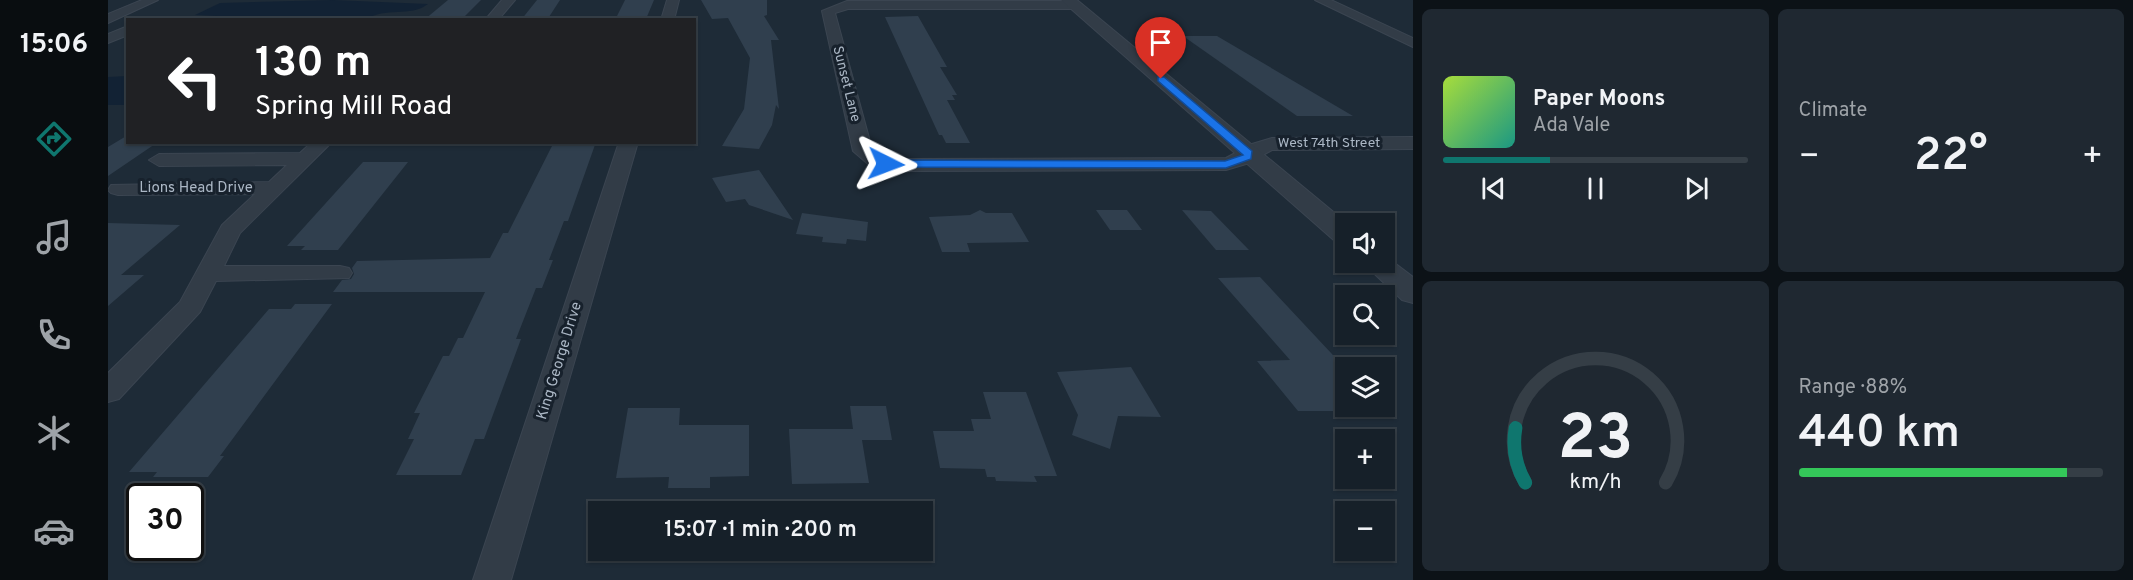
<!DOCTYPE html>
<meta charset="utf-8">
<style>
body{margin:0;font-family:Overpass,sans-serif;background:#1f2831;color:#f1f3f6;height:100vh;display:flex;flex-direction:column;font-size:22px;white-space:nowrap}
*{box-sizing:border-box;margin:0}
p{font-size:20px;color:#9ea3a8}
.icon{flex:none;width:33px;height:33px;fill:none;stroke:currentColor;stroke-width:2;stroke-linecap:round;stroke-linejoin:round}
.map{position:relative;flex:1;overflow:hidden}
.details{display:flex;flex-direction:column;gap:9px;padding:9px;background:#0c1217;width:720px}
.details>*{flex:none}
.top-card{position:absolute;left:18px;top:18px;width:570px;height:126px;border-radius:0px;box-shadow:0 2px 4px #0004,0 0 0 2px #353e46;background:#202124;color:#fff;overflow:hidden}
.controls{position:absolute;left:1227px;top:213px;display:grid;gap:12px}
.controls a{display:grid;place-items:center;width:60px;height:60px;border-radius:0px;background:#162029;box-shadow:0 2px 4px #0004,0 0 0 2px #353e46;font-size:30px}
.speed{position:absolute;left:18px;top:483px;display:flex;gap:12px;font-size:30px;font-weight:700;text-align:center}
.speed>*{display:grid;place-content:center;width:78px;height:78px;border-radius:50%;background:#162029;box-shadow:0 2px 4px #0004,0 0 0 2px #353e46;line-height:1}
.speed .limit{border:3px solid #111;border-radius:9px;background:#fff;color:#111}
.pin{position:absolute;display:grid;place-items:center;width:51px;height:51px;color:#fff;margin:-62px -26px;border-radius:50% 50% 50% 0;rotate:-45deg;box-shadow:0 0 6px #0007}
.pin .icon{rotate:45deg}
.me{position:absolute;width:66px;margin:-33px;rotate:93deg;stroke-linejoin:round;filter:drop-shadow(0 0 4px #0008)}
.turn{display:flex;align-items:center;gap:21px;height:126px;padding:0 30px;font-size:27px}
.turn .icon{width:78px;height:78px;stroke-width:2.5}
.turn b{display:block;font-size:42px;line-height:51px}
.big{font-size:45px;font-weight:600;line-height:1.1}
.details .card{flex:1;display:flex;flex-direction:column;justify-content:center;gap:9px;min-width:0;padding:0 21px;border-radius:9px;background:#1f2831}
.details .dial{align-items:center;gap:0}
.dial svg{height:156px;overflow:visible;fill:none;stroke:#353e46;stroke-width:7;stroke-linecap:round;text-anchor:middle}
.dial text{fill:#f1f3f6;stroke:none}
.song{display:flex;align-items:center;gap:18px}
.cover{width:72px;height:72px;border-radius:9px;background:linear-gradient(135deg,hsl(80 70% 55%),hsl(170 70% 35%))}
.played{height:6px;border-radius:3px;background:linear-gradient(90deg,#0f766e 35%,#353e46 35%)}
.keys{display:flex;justify-content:space-around;direction:ltr}
.heat{display:flex;justify-content:space-between;align-items:center;font-size:33px;direction:ltr}
.charge{height:9px;border-radius:4px;background:linear-gradient(90deg,#34c759 88%,#353e46 0)}
.details .tiles{flex:1;display:grid;gap:9px;grid-template-columns:repeat(2,1fr)}
.trip{position:absolute;left:480px;top:501px;width:345px;height:60px;border-radius:0px;background:#162029;box-shadow:0 2px 4px #0004,0 0 0 2px #353e46;font-weight:600;line-height:60px;text-align:center}
main{display:flex;flex:1;min-height:0}
.tabs{display:flex;flex-direction:column;width:108px;justify-content:space-around;align-items:center;background:#090d10;color:#9ea3a8}
.tabs .icon{width:42px;height:42px}
.tabs .on{color:#0f766e}
.tabs b{font-size:27px;color:#f1f3f6}
.map>svg:first-child{display:block}
.water{fill:#122234}
.building{fill:#303f4e}
.lines{fill:none;stroke-linecap:round;stroke-linejoin:round}
.minor-casing{stroke:#3b4551;stroke-width:2}
.tertiary-casing{stroke:#3b4551;stroke-width:2}
.minor{fill:#323c47;fill-rule:evenodd}
.tertiary{fill:#323c47;fill-rule:evenodd}
.route{fill:#1a73e8;stroke:#114b97;stroke-width:1.5}
.labels{text-anchor:middle;dominant-baseline:central;stroke-width:6;stroke-linejoin:round;paint-order:stroke}
.far-street-label{font-size:14px;fill:#abb7c5;stroke:#17212c}
.street-label{font-size:15px;fill:#abb7c5;stroke:#17212c}
</style>
<main>
<nav class="tabs">
<b>15:06</b>
<svg class="icon on" aria-label="directions" viewBox="0 0 24 24"><path d="M12 3l9 9-9 9-9-9zM9 14v-3h6M13 9l2 2-2 2"/></svg>
<svg class="icon" aria-label="music" viewBox="0 0 24 24"><path d="M9 18V5l10-2v13"/><circle cx="6" cy="18" r="3"/><circle cx="16" cy="16" r="3"/></svg>
<svg class="icon" aria-label="phone" viewBox="0 0 24 24"><path d="M5 4h4l2 5-3 2q2 4 5 5l2-3 5 2v4C11 20 4 13 5 4z"/></svg>
<svg class="icon" aria-label="climate" viewBox="0 0 24 24"><path d="M12 3v18M4 7l16 10M4 17L20 7"/></svg>
<svg class="icon" aria-label="car" viewBox="0 0 24 24"><path d="M5 17H2v-5l4-1 3-4h7l3 4 3 1v5h-3M9 17h6M6 11h13"/><circle cx="7" cy="17" r="2"/><circle cx="17" cy="17" r="2"/></svg>
</nav>
<div class="map">
<svg width="1305" height="580" viewBox="0 0 1305 580">
<rect width="100%" height="100%" fill="#1e2b37"/>
<!-- water -->
<g class="water">
<path d="M225 0 320 4C302 18 277 6 258 20H135L131 17 87 15 112 3Z"/>
<path d="M19 76V105H0V77Z"/>
</g>
<!-- building -->
<g class="building">
<path d="M340 0H373L353 20H316Z"/>
<path d="M429 0H452L439 20H413Z"/>
<path d="M517 0H546L538 19 507 20Z"/>
<path d="M593 0H659V15L656 16 671 40H663L671 109 668 105 664 125 651 149 614 146 636 109 642 58 620 18 604 19Z"/>
<path d="M810 16 839 67H832L849 95H844L847 100H839L862 143H838L834 135H831L777 17Z"/>
<path d="M1075 36H1109L1245 116H1189Z"/>
<path d="M20 135V142H50L0 176V147Z"/>
<path d="M446 142H488L460 221H456L441 260H445L434 288H428L408 339H413L376 439H367L353 475H288L306 439H300L312 413H306L335 356H341L350 338H355L377 292H225L234 280 243 279 246 274 244 268 249 261 382 258 395 233H400Z"/>
<path d="M255 162H300L230 250H193L197 246H179Z"/>
<path d="M651 170 685 220 641 205 637 199 618 202 604 178Z"/>
<path d="M872 210 878 213H904L921 242 859 243 862 252H834L821 217 862 215Z"/>
<path d="M988 210H1019L1034 230H1002Z"/>
<path d="M1074 210 1103 211 1141 250H1108Z"/>
<path d="M694 213 760 222 758 241 739 239 738 244 714 242 715 237 688 234Z"/>
<path d="M0 223 72 225 13 275H36L0 306Z"/>
<path d="M1152 277 1238 369V411H1190L1149 361 1182 360 1110 278Z"/>
<path d="M187 304H224L112 456H116L100 477H45L49 472H21L161 309H183Z"/>
<path d="M1023 367 1053 417 1010 416 1002 449 964 435 970 415 949 372Z"/>
<path d="M875 392H918L949 476H926L929 482 888 481 887 477H879L877 469 832 468 825 431H866L863 419H883Z"/>
<path d="M742 406H778L784 440H754L761 483 684 484 681 429H745Z"/>
<path d="M520 408H572L571 425H641V476L602 477V488H560L561 477 508 478Z"/>
</g>
<g class="lines">
<!-- minor casing -->
<g class="minor-casing">
<g id="minor">
<path d="M34 0H50L0 23V14Z"/>
<path d="M394 0H407L390 20H377Z"/>
<path d="M559 0H571L566 20H553Z"/>
<path d="M1207 0H1223L1305 38V47Z"/>
<path d="M739 1H965L971 5 965 9H740L727 13 764 149 773 155 791 159 1118 158 1144 144 1164 138 1305 137V149L1164 150 1138 164 1118 170 791 171 760 164 745 151 714 11Z"/>
<path d="M20 26V35L0 43V34Z"/>
<path d="M204 142H224L132 233 116 266H232L241 268 244 273 241 278 108 281 92 312 11 399 0 402V373L72 302 114 225 147 194 10 195 3 193 0 190 3 185 161 182 179 165 51 166 41 160 51 154 192 153Z"/>
<path d="M511 142H530L403 580H365Z"/>
</g>
</g>
<!-- tertiary casing -->
<g class="tertiary-casing">
<g id="tertiary">
<path d="M953 0H969L1240 224H1238V244L1228 242Z"/>
<path d="M1276 255 1305 277V303L1294 300 1254 262H1276Z"/>
</g>
</g>
<!-- minor -->
<use href="#minor" class="minor"/>
<!-- tertiary -->
<use href="#tertiary" class="tertiary"/>
</g>
<!-- route -->
<path class="route" d="M1050 77H1056L1144 151 1143 159 1118 168 778 167 773 164 778 160 1117 161 1135 155 1050 81Z"/>
<g class="labels">
<!-- far-street labels -->
<g class="far-street-label">
<text transform="translate(738 84) rotate(76)">Sunset Lane</text>
<text x="1221" y="143">West 74th Street</text>
</g>
<!-- street labels -->
<g class="street-label">
<text x="88" y="188">Lions Head Drive</text>
<text transform="translate(452 361) rotate(-73)">King George Drive</text>
</g>
</g>
</svg>
<div class="controls">
<a><svg class="icon" aria-label="sound" viewBox="0 0 24 24"><path d="M4 9h4l5-4v14l-5-4H4zM17 9q2 3 0 6"/></svg></a>
<a><svg class="icon" aria-label="search" viewBox="0 0 24 24"><circle cx="10" cy="10" r="6"/><path d="M15 15l6 6"/></svg></a>
<a><svg class="icon" aria-label="layers" viewBox="0 0 24 24"><path d="M12 4l9 5-9 5-9-5zM3 14l9 5 9-5"/></svg></a>
<a>+</a>
<a>−</a>
</div>
<div class="speed"><div class="limit">30</div></div>
<div class="pin" style="left:1053px;top:79px;background:#d93025"><svg class="icon" aria-label="arrive" viewBox="0 0 24 24"><path d="M6 21V4h12l-3 4 3 4H6"/></svg></div>
<svg class="me" style="left:778px;top:164px" viewBox="-20 -20 40 40"><path d="M0-17L14 15 0 8-14 15z" fill="#1a73e8" stroke="#fff" stroke-width="4"/></svg>
<div class="trip">15:07 · 1 min · 200 m</div>
<div class="top-card">
<div class="turn"><svg class="icon" aria-label="left" viewBox="0 0 24 24"><path d="M17 20v-9H6M10 6l-5 5 5 5"/></svg><div><b>130 m</b>Spring Mill Road</div></div>
</div>
</div>
<section class="details">
<div class="tiles">
<div class="card">
<div class="song"><i class="cover"></i><div><b>Paper Moons</b><p>Ada Vale</p></div></div>
<div class="played"></div>
<div class="keys"><svg class="icon" aria-label="previous" viewBox="0 0 24 24"><path d="M18 5L8 12l10 7zM5 5v14"/></svg><svg class="icon" aria-label="pause" viewBox="0 0 24 24"><path d="M8 5v14M16 5v14"/></svg><svg class="icon" aria-label="next" viewBox="0 0 24 24"><path d="M6 5l10 7-10 7zM19 5v14"/></svg></div>
</div>
<div class="card"><p>Climate</p>
<div class="heat"><a>−</a><b class="big">22°</b><a>+</a></div>
</div>
<div class="card dial"><svg viewBox="0 0 100 80">
<path d="M14 69A42 42 0 1 1 86 69"/>
<path d="M14 69A42 42 0 0 1 9 41" stroke="#0f766e"/>
<text x="50" y="56" font-size="32" font-weight="700">23</text>
<text x="50" y="72" font-size="11">km/h</text>
</svg></div>
<div class="card"><p>Range · 88%</p><b class="big">440 km</b><div class="charge"></div></div>
</div>
</section>
</main>
